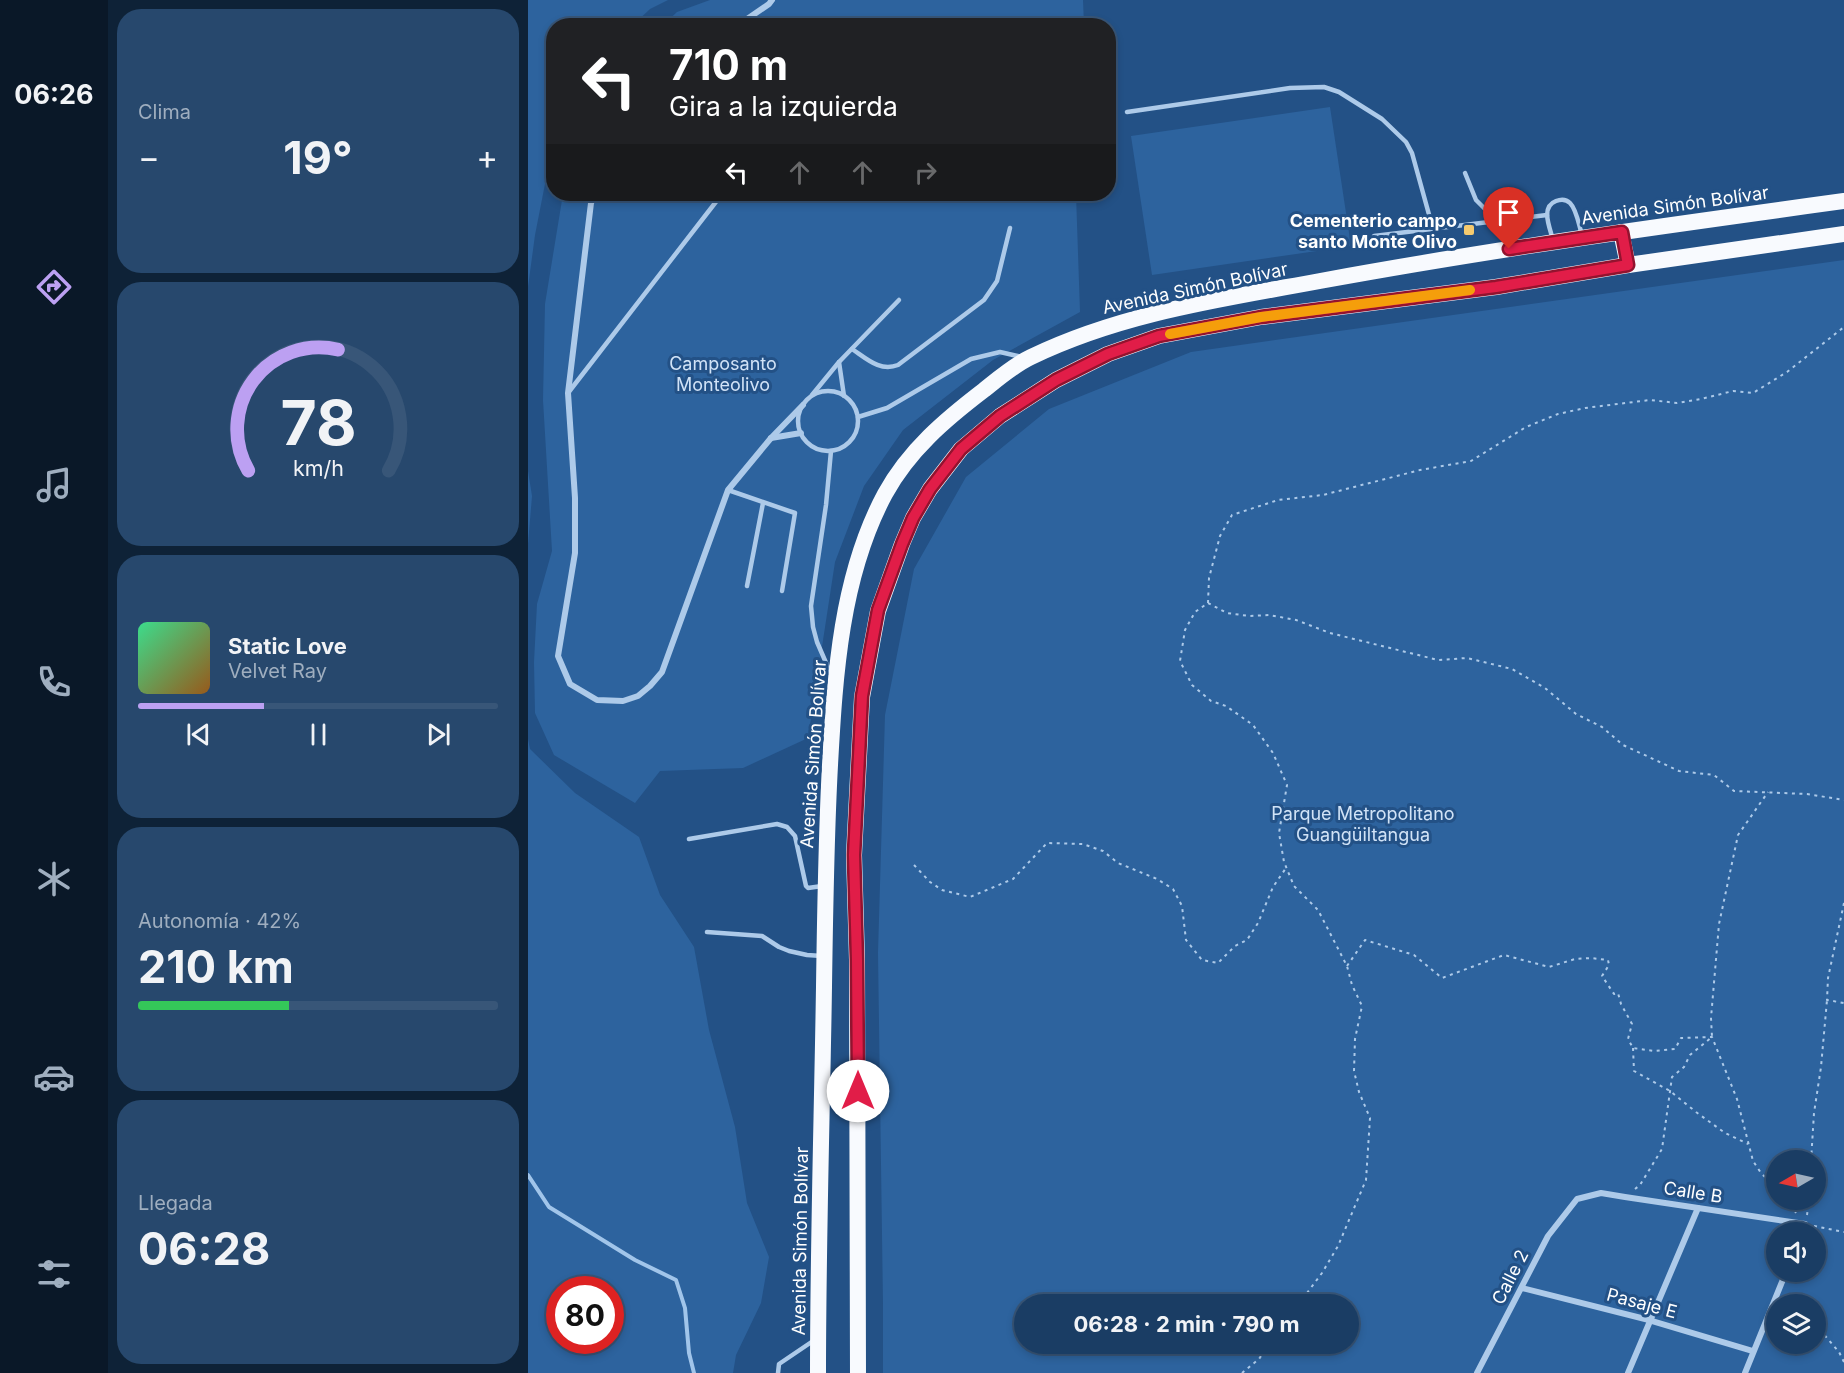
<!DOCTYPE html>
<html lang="es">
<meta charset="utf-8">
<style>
body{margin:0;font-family:Inter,sans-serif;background:#27486d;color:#f1f3f6;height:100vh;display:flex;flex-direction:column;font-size:22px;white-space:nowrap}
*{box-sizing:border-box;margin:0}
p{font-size:20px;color:#9faebf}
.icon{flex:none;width:33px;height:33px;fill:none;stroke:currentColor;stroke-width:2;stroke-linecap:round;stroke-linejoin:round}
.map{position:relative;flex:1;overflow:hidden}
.drawer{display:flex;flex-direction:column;gap:9px;padding:9px;background:#0e2237;width:420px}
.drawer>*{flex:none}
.hud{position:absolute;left:18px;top:18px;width:570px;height:183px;border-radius:24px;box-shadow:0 3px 9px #0003,0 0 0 2px #385678;background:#202124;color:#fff;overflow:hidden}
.needle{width:39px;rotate:261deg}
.controls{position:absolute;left:1238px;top:1150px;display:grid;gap:12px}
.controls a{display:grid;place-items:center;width:60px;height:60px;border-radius:50%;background:#1a3d64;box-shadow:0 3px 9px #0003,0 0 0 2px #385678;font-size:30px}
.speed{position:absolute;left:18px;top:1276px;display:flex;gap:12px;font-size:30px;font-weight:700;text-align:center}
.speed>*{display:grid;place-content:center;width:78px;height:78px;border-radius:50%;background:#1a3d64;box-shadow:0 3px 9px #0003,0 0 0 2px #385678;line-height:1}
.speed .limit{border:9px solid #d22;background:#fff;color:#111}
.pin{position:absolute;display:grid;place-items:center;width:51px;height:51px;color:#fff;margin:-62px -26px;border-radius:50% 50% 50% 0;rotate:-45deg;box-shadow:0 0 6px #0007}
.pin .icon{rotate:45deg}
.me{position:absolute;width:66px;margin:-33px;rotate:0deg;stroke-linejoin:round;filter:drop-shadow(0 0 4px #0008)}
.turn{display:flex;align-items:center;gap:21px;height:126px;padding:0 24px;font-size:27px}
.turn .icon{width:78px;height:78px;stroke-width:2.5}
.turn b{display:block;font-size:42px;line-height:51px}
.lanes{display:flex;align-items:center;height:57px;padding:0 24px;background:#0003;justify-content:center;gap:30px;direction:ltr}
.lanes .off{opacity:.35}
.big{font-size:45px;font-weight:700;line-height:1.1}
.drawer .widget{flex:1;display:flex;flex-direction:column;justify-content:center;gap:9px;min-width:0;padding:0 21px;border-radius:24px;background:#27486d}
.drawer .dial{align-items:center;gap:0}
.dial svg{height:156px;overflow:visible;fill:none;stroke:#385678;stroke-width:7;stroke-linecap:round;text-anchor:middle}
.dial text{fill:#f1f3f6;stroke:none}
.song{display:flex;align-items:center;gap:18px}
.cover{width:72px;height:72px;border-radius:9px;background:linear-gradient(135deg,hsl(150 70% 55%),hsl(30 70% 35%))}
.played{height:6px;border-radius:3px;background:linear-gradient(90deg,#bca0f2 35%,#385678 35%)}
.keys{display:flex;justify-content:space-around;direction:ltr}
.heat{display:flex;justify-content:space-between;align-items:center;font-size:33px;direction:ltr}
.charge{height:9px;border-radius:4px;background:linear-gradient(90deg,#34c759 42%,#385678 0)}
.trip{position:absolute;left:486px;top:1294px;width:345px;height:60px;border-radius:30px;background:#1a3d64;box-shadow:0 3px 9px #0003,0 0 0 2px #385678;font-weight:700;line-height:60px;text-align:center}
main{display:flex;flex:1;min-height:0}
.tabs{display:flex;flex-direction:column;width:108px;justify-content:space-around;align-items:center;background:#0a1828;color:#9faebf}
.tabs .icon{width:42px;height:42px}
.tabs .on{color:#bca0f2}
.tabs b{font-size:27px;color:#f1f3f6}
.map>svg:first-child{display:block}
.green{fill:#2d639e;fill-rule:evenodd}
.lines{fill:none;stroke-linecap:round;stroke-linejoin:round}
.stream{stroke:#a1c5ea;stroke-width:4}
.path{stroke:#adcae9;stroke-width:2;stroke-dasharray:3 4.5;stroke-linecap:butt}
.service{stroke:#adcae9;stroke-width:4.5}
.minor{stroke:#adcae9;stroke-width:6}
.trunk{stroke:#f8fafe;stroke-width:16}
.route-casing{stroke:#92132f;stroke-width:15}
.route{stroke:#e11d48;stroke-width:10}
.slow{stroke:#f59e0b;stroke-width:10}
.poi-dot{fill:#f5ca6f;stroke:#235186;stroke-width:2}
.labels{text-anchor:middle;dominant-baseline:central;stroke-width:6;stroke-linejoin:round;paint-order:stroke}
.street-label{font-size:18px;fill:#fff;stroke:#235186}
.poi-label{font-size:18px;font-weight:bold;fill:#fff;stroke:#235186;text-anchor:end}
.park-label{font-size:18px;fill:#d1e3f7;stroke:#235186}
</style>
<main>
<nav class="tabs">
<b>06:26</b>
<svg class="icon on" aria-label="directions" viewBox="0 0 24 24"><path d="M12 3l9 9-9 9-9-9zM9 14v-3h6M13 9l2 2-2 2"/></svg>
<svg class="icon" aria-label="music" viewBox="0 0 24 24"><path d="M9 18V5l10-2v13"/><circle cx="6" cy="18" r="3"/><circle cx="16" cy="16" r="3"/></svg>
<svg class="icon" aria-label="phone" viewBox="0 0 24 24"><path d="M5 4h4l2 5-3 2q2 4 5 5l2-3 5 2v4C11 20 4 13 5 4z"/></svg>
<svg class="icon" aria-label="climate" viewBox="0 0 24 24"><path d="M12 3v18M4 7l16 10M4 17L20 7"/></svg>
<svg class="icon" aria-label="car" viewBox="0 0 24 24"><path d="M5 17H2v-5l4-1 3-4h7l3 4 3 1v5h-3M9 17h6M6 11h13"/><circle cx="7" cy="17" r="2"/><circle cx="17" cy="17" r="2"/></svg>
<svg class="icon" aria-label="filters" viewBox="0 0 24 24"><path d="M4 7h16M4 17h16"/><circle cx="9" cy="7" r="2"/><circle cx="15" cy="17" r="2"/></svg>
</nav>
<section class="drawer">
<div class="widget"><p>Clima</p>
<div class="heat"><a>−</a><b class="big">19°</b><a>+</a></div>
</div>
<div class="widget dial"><svg viewBox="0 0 100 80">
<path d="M14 69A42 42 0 1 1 86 69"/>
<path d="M14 69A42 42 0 0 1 60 7" stroke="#bca0f2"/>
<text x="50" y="56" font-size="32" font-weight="700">78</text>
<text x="50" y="72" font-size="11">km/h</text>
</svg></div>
<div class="widget">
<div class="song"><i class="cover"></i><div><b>Static Love</b><p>Velvet Ray</p></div></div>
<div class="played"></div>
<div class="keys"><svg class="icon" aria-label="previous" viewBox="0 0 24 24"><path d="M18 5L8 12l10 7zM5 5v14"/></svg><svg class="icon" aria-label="pause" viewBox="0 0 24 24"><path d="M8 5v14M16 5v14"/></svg><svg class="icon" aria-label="next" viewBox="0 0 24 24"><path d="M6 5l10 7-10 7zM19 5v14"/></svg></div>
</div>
<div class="widget"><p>Autonomía · 42%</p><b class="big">210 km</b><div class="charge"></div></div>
<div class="widget"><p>Llegada</p><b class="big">06:28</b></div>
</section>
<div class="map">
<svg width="1316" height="1373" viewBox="0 0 1316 1373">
<rect width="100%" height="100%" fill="#235186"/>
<!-- green -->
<g class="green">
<path d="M0 0H140L122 9 105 25 26 26 25 143 7 235 0 287Z"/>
<path d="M182 0H555L556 25 134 26 149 12Z"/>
<path d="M802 107 823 246 624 275 603 136Z"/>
<path d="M35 194H548L552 312 465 360 375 430 336 486 307 562 280 738 215 768 132 771 107 803 26 755 7 713 6 662 9 604 24 551 15 400 17 304Z"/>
<path d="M1316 260V1373H355V1304L350 953 357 715 386 569 438 477 521 409 663 352ZM1248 1161H1287V1200H1248ZM1248 1233H1287V1272H1248ZM496 1305H820V1344H496ZM1248 1305H1287V1344H1248Z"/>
<path d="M0 471 4 496 0 544Z"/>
<path d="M0 739 2 749 47 793 111 837 132 895 166 947 181 1030 207 1127 219 1203 241 1257 233 1303 208 1355 205 1373H0ZM32 1290H82V1341H32Z"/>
</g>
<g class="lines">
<!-- stream -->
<path class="stream" d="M0 1175 21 1207 107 1260 148 1280 157 1308 161 1353 166 1373"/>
<!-- path -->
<g class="path">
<path d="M680 603 681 578 692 536 704 515 750 500 795 495 892 470 943 461 998 427 1030 414 1057 408 1122 400 1149 403 1173 399 1205 391 1225 393 1259 372 1316 327"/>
<path d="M386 865 402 882 414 890 442 897 485 879 519 843 555 844 575 851 590 863 629 879 645 889 654 906 658 940 674 960 690 963 707 946 719 940 730 923 745 887 758 868"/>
<path d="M1316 903 1300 978 1299 1000 1316 1003"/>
<path d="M819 966 837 940 886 955 914 978 976 955 1021 967 1047 959 1063 958 1080 960 1081 965 1074 976 1086 994 1090 993 1093 1004 1104 1024 1100 1039 1105 1048 1126 1051 1147 1049 1153 1038 1184 1037 1209 1099 1225 1161 1233 1173 1248 1188"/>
<path d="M1105 1048 1106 1071 1142 1091 1168 1112 1197 1133 1220 1144"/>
<path d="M1283 1161 1286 1113 1293 1067 1299 1000"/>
<path d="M1107 1189 1112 1185 1134 1149 1144 1077 1156 1067 1162 1055 1184 1037 1183 1018 1191 924 1210 835 1240 792"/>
<path d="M1258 1200 1268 1213"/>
<path d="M1279 1215 1281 1200"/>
<path d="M1286 1226 1316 1232"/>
<path d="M770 1305 794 1273 810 1246 838 1180 842 1118 831 1092 826 1071 827 1039 834 1006 824 985 819 966 790 910 766 886 756 862 751 833 759 785 745 753 725 725 698 706 683 701 664 685 652 661 657 630 667 612 680 603 699 613 721 616 741 615 768 620 802 633 910 660 939 658 984 669 1017 688 1048 714 1074 727 1095 745 1151 771 1186 775 1206 791 1279 794 1316 800"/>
<path d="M1287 1324 1311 1352 1316 1362"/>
<path d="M714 1373 731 1359 741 1344"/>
</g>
<!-- service -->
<g class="service">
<path d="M599 112 762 88 796 87 811 92 854 119 878 142 884 153 905 229"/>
<path d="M937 173 948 200 969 221"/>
<path d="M846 236 1019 215"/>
<path d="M1025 240C1022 228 1012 207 1028 201 1033 199 1038 199 1042 203 1049 210 1051 226 1054 235"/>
<path d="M324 349C339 359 352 372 370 365L456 300 469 281 482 228"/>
<path d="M311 362 316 396"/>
<circle cx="300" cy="421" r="30"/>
<path d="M40 393 194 194"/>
<path d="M284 395 311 362 371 300"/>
<path d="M330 417 359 408 443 359 472 352 494 357"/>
<path d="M200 490 267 513 254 591"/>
<path d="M219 586 235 503"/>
<path d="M302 672 289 642 285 627 283 606 298 505 303 451"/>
<path d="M161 839 249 824 259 827 267 836 278 886 280 888 294 886"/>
<path d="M179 932 234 936 251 947 261 951 279 955 294 956"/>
<path d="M250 1373 251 1364 285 1341"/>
</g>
<!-- minor -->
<g class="minor">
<path d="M209 26 241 4 244 0"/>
<path d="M67 194 63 203 40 393 47 498V553L30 656 42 684 69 700 95 701 110 696 122 686 134 672 200 490 243 438 275 405"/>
<path d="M243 438 273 433"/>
<path d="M994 1288 1121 1320 1225 1351"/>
<path d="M949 1373 1020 1236 1049 1199 1073 1193 1097 1197 1277 1224 1274 1233"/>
<path d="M1100 1373 1170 1208"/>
<path d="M1217 1373 1258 1272"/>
</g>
<!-- trunk -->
<g class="trunk">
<path d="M1093 232 1100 265"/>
<path d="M290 1373C290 1244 294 1116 296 987 297 913 298 839 302 765 307 674 313 576 357 494 381 450 418 419 456 390 471 378 486 365 503 357 594 313 694 299 792 281 966 249 1141 225 1316 201"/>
<path d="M330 1373 329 960 326 855 334 697 350 611 374 544 385 518 402 489 433 449 472 416 528 380 580 354 631 336 733 317 968 287 1100 265 1316 234"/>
</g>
</g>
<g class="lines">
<!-- route casing -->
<g class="route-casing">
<path id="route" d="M330 1091 329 960 326 855 334 696 350 610 374 544 385 518 402 489 433 449 472 416 528 380 580 354 631 336 733 317 968 287 1100 265 1094 232 981 249"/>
</g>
<!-- route -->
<use href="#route" class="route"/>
<!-- slow -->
<path class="slow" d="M642 334 733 317 942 290"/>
</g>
<!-- markers -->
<rect class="poi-dot" x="935" y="224" width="12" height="12" rx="3"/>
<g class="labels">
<!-- street labels -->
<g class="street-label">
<text transform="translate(1147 205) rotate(-8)">Avenida Simón Bolívar</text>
<text transform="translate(667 288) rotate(-12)">Avenida Simón Bolívar</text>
<text transform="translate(285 754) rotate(-86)">Avenida Simón Bolívar</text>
<text transform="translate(1165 1192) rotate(9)">Calle B</text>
<text transform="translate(272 1241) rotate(-89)">Avenida Simón Bolívar</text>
<text transform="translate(982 1277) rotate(-63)">Calle 2</text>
<text transform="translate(1114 1303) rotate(15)">Pasaje E</text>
</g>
<!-- poi labels -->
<g class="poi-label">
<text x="929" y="220">Cementerio campo<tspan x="929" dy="21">santo Monte Olivo</tspan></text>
</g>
<!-- park labels -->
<g class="park-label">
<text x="195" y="363">Camposanto<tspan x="195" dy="21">Monteolivo</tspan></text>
<text x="835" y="813">Parque Metropolitano<tspan x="835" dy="21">Guangüiltangua</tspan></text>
</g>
</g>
</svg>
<div class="controls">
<a><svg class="needle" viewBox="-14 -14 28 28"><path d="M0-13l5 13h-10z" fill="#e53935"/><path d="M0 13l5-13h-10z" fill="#9faebf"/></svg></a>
<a><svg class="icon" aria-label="sound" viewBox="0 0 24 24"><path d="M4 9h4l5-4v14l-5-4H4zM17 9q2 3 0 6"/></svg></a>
<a><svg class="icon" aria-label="layers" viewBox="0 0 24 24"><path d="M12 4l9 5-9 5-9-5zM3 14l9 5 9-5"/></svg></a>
</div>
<div class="speed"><div class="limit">80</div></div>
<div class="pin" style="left:981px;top:249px;background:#d93025"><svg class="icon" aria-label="arrive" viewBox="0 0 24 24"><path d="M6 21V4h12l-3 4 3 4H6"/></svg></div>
<svg class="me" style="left:330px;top:1091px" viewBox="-20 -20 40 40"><circle r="19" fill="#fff"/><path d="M0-13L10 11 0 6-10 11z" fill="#e11d48"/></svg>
<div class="trip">06:28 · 2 min · 790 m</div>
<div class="hud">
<div class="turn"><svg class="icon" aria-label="left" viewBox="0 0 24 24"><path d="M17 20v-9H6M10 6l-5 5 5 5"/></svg><div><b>710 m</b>Gira a la izquierda</div></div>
<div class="lanes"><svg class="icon" aria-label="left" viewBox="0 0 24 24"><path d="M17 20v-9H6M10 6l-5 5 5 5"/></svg><svg class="icon off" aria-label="ahead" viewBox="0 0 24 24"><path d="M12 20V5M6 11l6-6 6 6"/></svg><svg class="icon off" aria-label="ahead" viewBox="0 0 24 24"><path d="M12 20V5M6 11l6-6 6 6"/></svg><svg class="icon off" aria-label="right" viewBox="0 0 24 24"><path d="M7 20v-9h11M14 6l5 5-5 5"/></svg></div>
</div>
</div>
</main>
